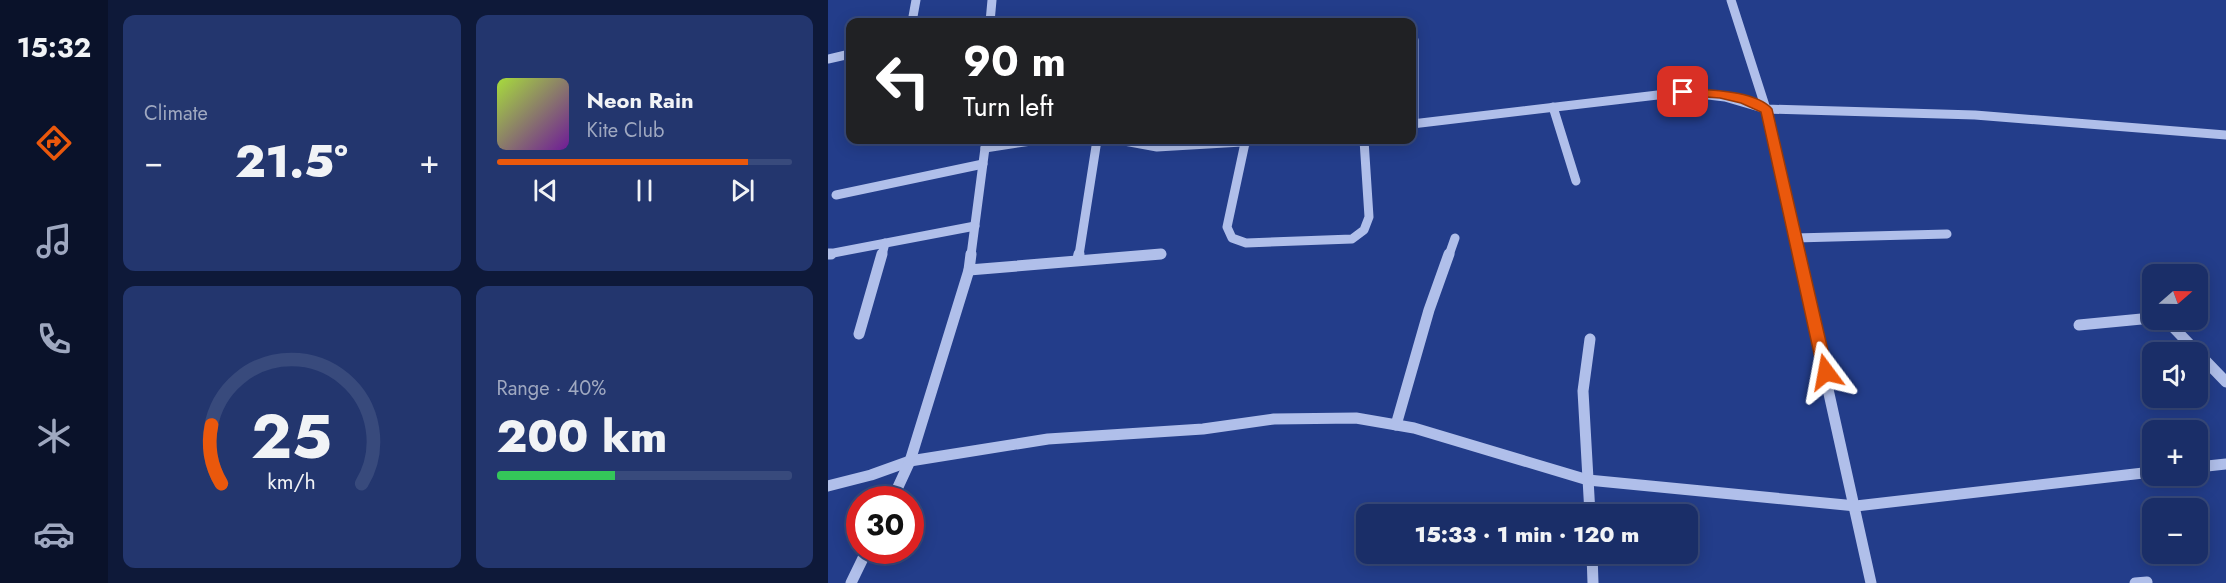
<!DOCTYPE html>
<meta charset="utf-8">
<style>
body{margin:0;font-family:Jost,sans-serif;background:#23366e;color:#f1f3f6;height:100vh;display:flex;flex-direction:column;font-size:22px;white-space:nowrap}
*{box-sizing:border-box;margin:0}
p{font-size:20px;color:#9fa8c0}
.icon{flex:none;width:33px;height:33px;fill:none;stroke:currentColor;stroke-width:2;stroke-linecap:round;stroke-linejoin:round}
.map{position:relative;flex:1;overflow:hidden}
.sheet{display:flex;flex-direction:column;gap:15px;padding:15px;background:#0e1939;width:720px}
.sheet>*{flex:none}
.guide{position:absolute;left:18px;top:18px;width:570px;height:126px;border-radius:12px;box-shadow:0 3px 15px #0003,0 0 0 2px #384a7c;background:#202124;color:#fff;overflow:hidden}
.needle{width:39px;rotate:70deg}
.buttons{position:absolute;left:1314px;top:264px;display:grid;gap:12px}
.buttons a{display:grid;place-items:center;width:66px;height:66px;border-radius:12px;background:#1a2e68;box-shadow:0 3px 15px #0003,0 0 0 2px #384a7c;font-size:30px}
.speed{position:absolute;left:18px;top:486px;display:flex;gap:12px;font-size:30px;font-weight:700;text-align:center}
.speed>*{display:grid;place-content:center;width:78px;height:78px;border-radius:50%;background:#1a2e68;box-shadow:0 3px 15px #0003,0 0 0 2px #384a7c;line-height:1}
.speed .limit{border:9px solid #d22;background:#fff;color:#111}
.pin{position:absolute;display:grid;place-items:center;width:51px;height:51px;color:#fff;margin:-26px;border-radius:12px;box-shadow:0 3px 9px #0006}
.me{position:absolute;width:66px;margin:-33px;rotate:347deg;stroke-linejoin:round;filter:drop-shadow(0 0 4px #0008)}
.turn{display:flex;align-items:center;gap:21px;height:126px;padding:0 18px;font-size:27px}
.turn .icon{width:78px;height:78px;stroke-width:2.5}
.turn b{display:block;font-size:42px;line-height:51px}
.big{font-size:45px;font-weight:800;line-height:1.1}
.sheet .tile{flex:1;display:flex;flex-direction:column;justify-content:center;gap:9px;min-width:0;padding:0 21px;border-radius:12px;background:#23366e}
.sheet .dial{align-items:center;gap:0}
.dial svg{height:156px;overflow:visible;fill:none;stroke:#384a7c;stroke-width:7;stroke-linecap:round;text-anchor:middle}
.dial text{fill:#f1f3f6;stroke:none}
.song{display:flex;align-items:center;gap:18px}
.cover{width:72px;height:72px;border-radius:9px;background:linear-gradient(135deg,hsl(80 70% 55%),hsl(280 70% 35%))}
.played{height:6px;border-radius:3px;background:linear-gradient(90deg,#ea580c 85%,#384a7c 85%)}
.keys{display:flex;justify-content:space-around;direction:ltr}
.heat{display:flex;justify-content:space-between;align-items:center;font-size:33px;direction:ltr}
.charge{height:9px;border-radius:4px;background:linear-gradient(90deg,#34c759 40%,#384a7c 0)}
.sheet .tiles{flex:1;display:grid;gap:15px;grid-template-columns:repeat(2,1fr)}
.trip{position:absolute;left:528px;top:504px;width:342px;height:60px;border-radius:12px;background:#1a2e68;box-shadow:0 3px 15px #0003,0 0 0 2px #384a7c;font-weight:800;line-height:60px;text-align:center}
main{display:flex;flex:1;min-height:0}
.dock{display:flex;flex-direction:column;width:108px;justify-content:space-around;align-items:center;background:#0a122a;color:#9fa8c0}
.dock .icon{width:42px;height:42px}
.dock .selected{color:#ea580c}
.dock b{font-size:27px;color:#f1f3f6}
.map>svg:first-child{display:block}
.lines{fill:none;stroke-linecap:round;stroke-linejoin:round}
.minor-far1{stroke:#b0bfea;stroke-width:9}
.minor{stroke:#b0bfea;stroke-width:11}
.route{fill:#ea580c;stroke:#983908;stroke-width:1.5}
</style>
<main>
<nav class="dock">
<b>15:32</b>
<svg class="icon selected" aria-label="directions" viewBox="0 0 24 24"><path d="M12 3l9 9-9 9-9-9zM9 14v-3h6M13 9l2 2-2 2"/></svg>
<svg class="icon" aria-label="music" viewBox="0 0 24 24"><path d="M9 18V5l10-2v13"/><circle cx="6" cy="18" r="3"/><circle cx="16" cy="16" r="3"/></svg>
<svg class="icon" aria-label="phone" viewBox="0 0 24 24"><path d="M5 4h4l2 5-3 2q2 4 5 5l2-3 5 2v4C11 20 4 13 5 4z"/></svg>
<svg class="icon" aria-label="climate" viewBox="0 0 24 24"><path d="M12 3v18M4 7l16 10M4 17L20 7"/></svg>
<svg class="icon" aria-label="car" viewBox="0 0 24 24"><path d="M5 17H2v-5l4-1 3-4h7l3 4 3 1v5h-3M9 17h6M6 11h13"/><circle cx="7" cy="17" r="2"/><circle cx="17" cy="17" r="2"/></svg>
</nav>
<section class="sheet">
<div class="tiles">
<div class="tile"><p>Climate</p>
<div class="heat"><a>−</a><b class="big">21.5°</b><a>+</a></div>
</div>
<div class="tile">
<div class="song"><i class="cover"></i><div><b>Neon Rain</b><p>Kite Club</p></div></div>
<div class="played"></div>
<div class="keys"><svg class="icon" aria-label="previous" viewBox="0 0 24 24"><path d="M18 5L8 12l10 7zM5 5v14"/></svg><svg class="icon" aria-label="pause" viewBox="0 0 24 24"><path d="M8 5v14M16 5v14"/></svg><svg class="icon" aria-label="next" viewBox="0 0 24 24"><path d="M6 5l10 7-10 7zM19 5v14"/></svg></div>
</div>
<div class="tile dial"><svg viewBox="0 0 100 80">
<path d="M14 69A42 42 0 1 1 86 69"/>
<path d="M14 69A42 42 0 0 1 9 39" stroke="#ea580c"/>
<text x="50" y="56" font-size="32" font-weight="700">25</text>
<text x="50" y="72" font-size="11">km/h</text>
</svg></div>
<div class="tile"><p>Range · 40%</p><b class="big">200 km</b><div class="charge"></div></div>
</div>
</section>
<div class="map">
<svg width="1398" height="583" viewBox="0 0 1398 583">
<rect width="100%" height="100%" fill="#233d8a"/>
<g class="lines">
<!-- minor-far1 -->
<g class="minor-far1">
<path d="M903 0 938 109 970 255"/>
<path d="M84 22 88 0"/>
<path d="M162 22 164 0"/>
<path d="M586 40V124"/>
<path d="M0 59 22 54"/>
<path d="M725 107 748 181"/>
<path d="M584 124 855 92 897 97 938 109 1147 115 1398 135"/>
<path d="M158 140 157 148 210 140"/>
<path d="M291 140 329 147 448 140"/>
<path d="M417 143 399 227 404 238 418 243 524 239 536 230 541 217 536 140"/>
<path d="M8 195 155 164"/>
<path d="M967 238 1119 234"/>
<path d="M0 254 147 226"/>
<path d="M54 255 57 243"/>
<path d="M143 255 157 148"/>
<path d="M251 255 269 140"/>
<path d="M321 255 333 254"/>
<path d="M621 255 627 238"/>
</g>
<!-- minor -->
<g class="minor">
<path d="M0 254H3"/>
<path d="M970 254 1043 583"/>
<path d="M250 259 251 254"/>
<path d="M141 270 333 254"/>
<path d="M1332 320 1343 325 1398 382"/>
<path d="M1251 325 1324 318"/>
<path d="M31 334 54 254"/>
<path d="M762 339 755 391 762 514"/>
<path d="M568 425 601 310 621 254"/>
<path d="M1370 467 1398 464"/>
<path d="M0 486 43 475 82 461 220 439 375 429 446 419 528 418 586 428 760 480 1028 506 1324 472"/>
<path d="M64 500 82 461 141 270 143 254"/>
<path d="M764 554 765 583"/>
<path d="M23 583 39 550"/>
<path d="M1307 583 1319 582"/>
</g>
</g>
<!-- route -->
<path class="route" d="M855 88C880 90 927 90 944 109L1005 372 1003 376 998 378 992 376 990 372 933 112 913 103 892 98 851 95V89Z"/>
</svg>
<div class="buttons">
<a><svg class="needle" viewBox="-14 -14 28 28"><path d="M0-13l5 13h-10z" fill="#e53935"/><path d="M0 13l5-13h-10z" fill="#9fa8c0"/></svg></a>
<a><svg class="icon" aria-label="sound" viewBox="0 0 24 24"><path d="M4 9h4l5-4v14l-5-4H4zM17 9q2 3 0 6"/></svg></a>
<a>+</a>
<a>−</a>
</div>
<div class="speed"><div class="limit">30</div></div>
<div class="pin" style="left:855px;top:92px;background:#d93025"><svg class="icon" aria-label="arrive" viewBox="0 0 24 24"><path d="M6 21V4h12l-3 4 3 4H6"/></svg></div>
<svg class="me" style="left:998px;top:372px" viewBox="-20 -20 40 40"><path d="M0-17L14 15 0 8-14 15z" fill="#ea580c" stroke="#fff" stroke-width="4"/></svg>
<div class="trip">15:33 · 1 min · 120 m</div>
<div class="guide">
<div class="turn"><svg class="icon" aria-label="left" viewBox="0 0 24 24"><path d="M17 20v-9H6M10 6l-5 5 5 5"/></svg><div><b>90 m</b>Turn left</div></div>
</div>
</div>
</main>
